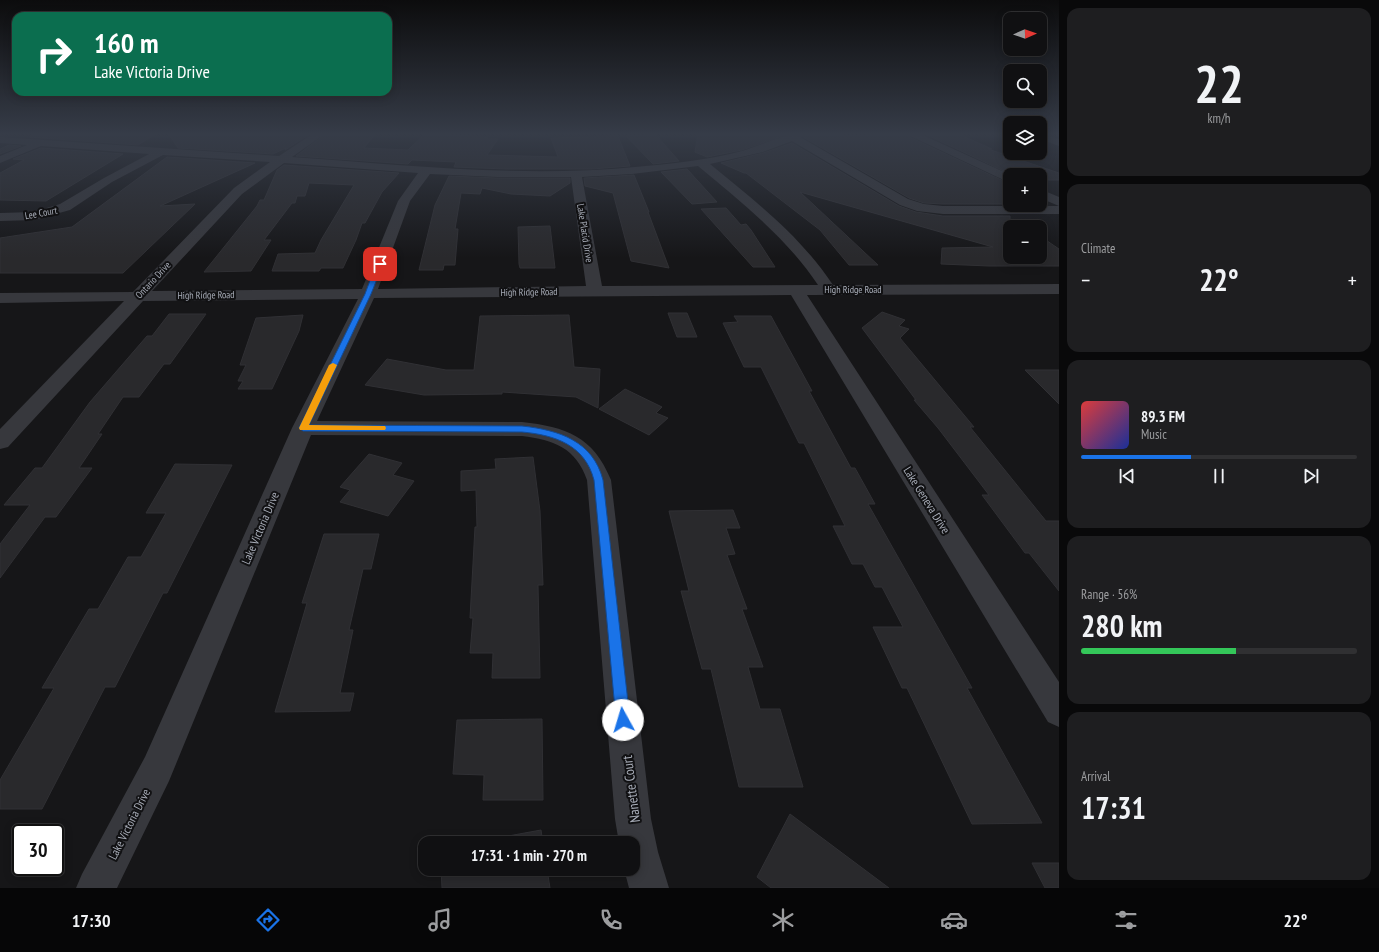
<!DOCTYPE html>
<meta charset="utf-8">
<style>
body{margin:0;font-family:"PT Sans Narrow",sans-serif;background:#1e1e20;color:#f1f3f6;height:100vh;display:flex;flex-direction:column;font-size:15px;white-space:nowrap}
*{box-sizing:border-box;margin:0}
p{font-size:13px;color:#9c9d9f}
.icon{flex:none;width:22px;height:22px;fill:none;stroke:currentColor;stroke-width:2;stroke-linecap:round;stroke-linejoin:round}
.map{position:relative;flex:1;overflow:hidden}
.panel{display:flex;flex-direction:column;gap:8px;padding:8px;background:#09090a;width:320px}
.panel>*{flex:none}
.banner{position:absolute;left:12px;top:12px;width:380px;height:84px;border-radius:12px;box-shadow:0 2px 10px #0003,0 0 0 1px #303032;background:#0b6e4f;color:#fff;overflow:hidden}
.needle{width:26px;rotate:88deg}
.buttons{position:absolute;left:1003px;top:12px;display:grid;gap:8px}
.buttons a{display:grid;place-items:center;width:44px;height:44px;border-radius:8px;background:#101012;box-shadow:0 2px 10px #0003,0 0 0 1px #303032;font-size:20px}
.speed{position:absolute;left:12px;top:824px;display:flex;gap:8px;font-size:20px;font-weight:700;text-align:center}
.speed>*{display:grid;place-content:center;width:52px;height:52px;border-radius:50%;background:#101012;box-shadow:0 2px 10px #0003,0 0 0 1px #303032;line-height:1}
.speed .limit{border:2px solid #111;border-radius:6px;background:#fff;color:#111}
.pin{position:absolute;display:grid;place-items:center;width:34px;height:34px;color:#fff;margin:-17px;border-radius:8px;box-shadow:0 2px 6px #0006}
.me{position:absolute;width:44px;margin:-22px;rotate:354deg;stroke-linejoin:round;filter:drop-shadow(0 0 3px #0008)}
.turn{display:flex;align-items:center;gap:14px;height:84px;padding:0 16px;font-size:18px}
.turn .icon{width:52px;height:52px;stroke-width:2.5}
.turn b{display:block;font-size:28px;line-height:34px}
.big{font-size:30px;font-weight:600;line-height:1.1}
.panel .card{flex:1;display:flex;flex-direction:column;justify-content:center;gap:6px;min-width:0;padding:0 14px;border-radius:12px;background:#1e1e20}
.panel .dial{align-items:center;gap:0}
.dial b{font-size:52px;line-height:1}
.song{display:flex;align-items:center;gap:12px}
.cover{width:48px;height:48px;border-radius:6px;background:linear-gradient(135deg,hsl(0 70% 55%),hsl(230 70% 35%))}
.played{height:4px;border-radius:2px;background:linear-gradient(90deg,#1a73e8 40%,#303032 40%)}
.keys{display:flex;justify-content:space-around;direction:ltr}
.heat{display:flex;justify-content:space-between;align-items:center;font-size:22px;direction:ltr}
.charge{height:6px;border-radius:3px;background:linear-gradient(90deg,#34c759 56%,#303032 0)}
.trip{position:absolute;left:418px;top:836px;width:222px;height:40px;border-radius:12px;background:#101012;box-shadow:0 2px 10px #0003,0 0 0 1px #303032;font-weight:600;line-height:40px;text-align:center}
.tabs{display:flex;height:64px;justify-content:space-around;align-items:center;background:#060607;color:#9c9d9f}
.tabs .icon{width:28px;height:28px}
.tabs .selected{color:#1a73e8}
.tabs b{font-size:18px;color:#f1f3f6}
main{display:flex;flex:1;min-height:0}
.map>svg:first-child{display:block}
.building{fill:#29292c;stroke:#303034}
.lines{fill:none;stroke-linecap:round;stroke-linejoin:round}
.minor{fill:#37383d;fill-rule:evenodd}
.route{fill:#1a73e8;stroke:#114b97}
.slow{fill:#f59e0b}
.labels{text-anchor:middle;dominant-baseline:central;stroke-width:4;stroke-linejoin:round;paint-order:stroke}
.far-street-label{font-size:10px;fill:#a8adb8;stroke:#111113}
.street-label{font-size:12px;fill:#a8adb8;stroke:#111113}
.near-street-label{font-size:14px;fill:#a8adb8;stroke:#111113}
</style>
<main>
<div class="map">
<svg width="1059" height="888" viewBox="0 0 1059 888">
<rect width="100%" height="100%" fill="#161618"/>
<!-- building -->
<g class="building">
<path d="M40 133H157L138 145 29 137Z"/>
<path d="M168 133H311L285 150 286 148 273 154 178 148Z"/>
<path d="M327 133H376L364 148 408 150 425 134 488 137 487 139H498L487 155 558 157 551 138 618 136 630 166 592 169H506L454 167 456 162 412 160 408 164 296 156Z"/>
<path d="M698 133H791L742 150 707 157 695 152Z"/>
<path d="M807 133 843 135 844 136 903 134 1010 184V204H943L924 203 909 198 803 137Z"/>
<path d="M923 133H956L992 149H988L1059 173V180H1040V175H1012Z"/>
<path d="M656 135 679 161 653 164 626 136Z"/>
<path d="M792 143 899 206 916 212 943 216H1010V222H1020L1028 227H1010V257H1040V236L1059 249V266H989L941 264 942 248 993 247 800 192 878 265H849L820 230 746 173H744L721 163 763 153Z"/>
<path d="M9 145 21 146 0 154V149Z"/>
<path d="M41 148 123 154 46 201 0 200V173L24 160 13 159Z"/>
<path d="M167 157 255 163 160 206 195 204 123 273H0V238L72 227Z"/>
<path d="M284 165 399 173 382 192 365 223H362L356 240 343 268H321L319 271H272L278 254 315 253 321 240 354 185 309 183 305 196H297L295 203H292L264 240H271L251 271 204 272 257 206 260 200H264L277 170Z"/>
<path d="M687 169 717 202 692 204 661 172Z"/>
<path d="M634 175 649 212H648L669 268 631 261 613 193 585 186 584 178Z"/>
<path d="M449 176 497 178H570V183L550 196 511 194 482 188 480 194 461 193 455 229H458L455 265H444L443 270H419L435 205Z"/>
<path d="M726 208 741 225 746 224 751 230 775 267H753L701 209Z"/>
<path d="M550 226 555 268H520L519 264 518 227Z"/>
<path d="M882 312 905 320 899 326 909 329 900 338 974 427H970L1046 521H1059V591L1029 553H1025L982 495H989L938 428 914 400H916L862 328Z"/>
<path d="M668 313H687L697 337H677Z"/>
<path d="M169 314H206L170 364H164L139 397H123L98 434H102L79 468H92L56 517H45L0 578V544L30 505H4L35 468H42L90 402 147 336H152Z"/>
<path d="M303 315 299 331 272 389H238L243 381H238L246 365H240L256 318Z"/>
<path d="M569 315 574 367 600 369 598 408 576 397 502 392V394L424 395 365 385 387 359 446 370H474L480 316Z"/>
<path d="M734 316H771L812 391H809L851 468H855L875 504H868L972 688H967L1042 823 972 824 907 688H902L873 627H903L882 587H875L863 564H852L833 526H845L804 443H799L761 367H744L723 323 738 322Z"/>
<path d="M1025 370H1059V404Z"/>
<path d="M625 389 662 407 656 413 668 418 649 435 599 409Z"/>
<path d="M369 454 402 463 393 475 414 481 388 516 340 502 350 490 340 487Z"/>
<path d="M533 457 540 511 543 585H538L540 678H492L493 653H470L473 618H470L475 527H477L476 490 461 491V471L496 469 495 459Z"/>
<path d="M175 464 232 465 167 593H163L115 687H105L42 809H0V780L54 688H42L89 609H98L128 557H141L166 513H146Z"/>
<path d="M733 510 740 528H726L735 554 727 555 747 609H742L763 667H748L760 709H780L803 787H739L711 669H702L681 591H689L669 511Z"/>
<path d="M324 534H379L371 569H363L349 630H353L340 693H354L350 711 275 712 307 603H302Z"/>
<path d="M542 719 543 800H483L484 775 453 774 457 720Z"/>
<path d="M790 814 889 888H771L757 877Z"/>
<path d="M541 830 543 843H470Z"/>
<path d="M1032 863H1059V888H1045Z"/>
<path d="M441 869H547L550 888H442Z"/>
</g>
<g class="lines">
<!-- minor -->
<g class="minor">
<path d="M314 133H326L292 157C406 165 521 178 635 167 671 164 707 160 742 151 763 145 784 133 806 133L800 137 908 199 924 204 943 206H1059V214H943L917 211 900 205 792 141 763 152 710 164C757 203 798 233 833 285L1059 284V294L807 295 1059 682V727L1048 722 791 295 374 298 317 421 522 422C566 427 593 436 611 480L651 819 658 852 669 888H629L624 869H633V843H619L615 819 587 480C576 448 554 440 522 436L311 435 169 781 117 888H76L82 874 145 757 292 428 358 299 143 301 8 447 0 449V429L124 301 0 303V293L133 292 234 188 270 162 163 155 112 182 70 210 34 220 0 221V213L33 212 60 204 104 178 149 154 41 146 0 163V156L27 145 0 143V137L279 156ZM284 163 418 173 398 201 362 289 152 291 242 194ZM698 166C742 203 786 237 818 285L602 286 582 177 632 174ZM430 174 497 177H571L586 286 378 289 410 201Z"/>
<path d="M904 133H918L1011 175 1010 183Z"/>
<path d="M1040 133 1059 139V146L1040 139Z"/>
<path d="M1040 189 1059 197V206L1040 198Z"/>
</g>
</g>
<!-- sky -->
<linearGradient id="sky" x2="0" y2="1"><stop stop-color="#0c0c0d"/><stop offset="0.52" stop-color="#363c48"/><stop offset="1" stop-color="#363c48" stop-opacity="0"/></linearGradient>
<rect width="1059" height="258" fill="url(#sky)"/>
<!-- route -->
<path class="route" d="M380 262 383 264 371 294 309 425 522 426C559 430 593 441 603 480L630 720 628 725 623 727 618 725 616 720 594 480C585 445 555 435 522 432L303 431 299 428 365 294 376 264Z"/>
<!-- slow -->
<path class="slow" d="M333 363 337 365 309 425 382 426H385L386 428 385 430H300L299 428 329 365Z"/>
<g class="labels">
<!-- far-street labels -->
<g class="far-street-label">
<text transform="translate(41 213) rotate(-10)">Lee Court</text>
<text transform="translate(585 233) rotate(81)">Lake Placid Drive</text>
<text transform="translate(153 280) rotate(-47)">Ontario Drive</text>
<text x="853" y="289">High Ridge Road</text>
<text transform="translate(529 292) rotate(-1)">High Ridge Road</text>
<text transform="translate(206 295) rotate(-1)">High Ridge Road</text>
</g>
<!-- street labels -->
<g class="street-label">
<text transform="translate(927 500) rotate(58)">Lake Geneva Drive</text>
<text transform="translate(260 528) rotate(-67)">Lake Victoria Drive</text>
<text transform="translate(129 824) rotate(-63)">Lake Victoria Drive</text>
</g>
<!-- near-street labels -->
<g class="near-street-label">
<text transform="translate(631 789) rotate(-97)">Nanette Court</text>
</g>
</g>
</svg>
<div class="buttons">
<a><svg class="needle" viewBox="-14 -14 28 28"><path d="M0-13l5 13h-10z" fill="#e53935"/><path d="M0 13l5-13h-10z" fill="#9c9d9f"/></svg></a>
<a><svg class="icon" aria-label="search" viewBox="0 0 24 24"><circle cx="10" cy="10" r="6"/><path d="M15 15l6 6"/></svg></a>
<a><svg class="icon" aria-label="layers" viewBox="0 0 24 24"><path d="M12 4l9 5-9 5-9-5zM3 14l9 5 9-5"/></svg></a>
<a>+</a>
<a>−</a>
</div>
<div class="speed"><div class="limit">30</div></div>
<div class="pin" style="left:380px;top:264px;background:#d93025"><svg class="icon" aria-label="arrive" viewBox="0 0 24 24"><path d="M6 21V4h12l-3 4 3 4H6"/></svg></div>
<svg class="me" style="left:623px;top:720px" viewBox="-20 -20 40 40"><circle r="19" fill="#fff"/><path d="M0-13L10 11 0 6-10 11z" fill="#1a73e8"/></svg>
<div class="trip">17:31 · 1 min · 270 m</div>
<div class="banner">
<div class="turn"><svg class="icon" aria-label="right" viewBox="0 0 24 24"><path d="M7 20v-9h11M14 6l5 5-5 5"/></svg><div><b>160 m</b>Lake Victoria Drive</div></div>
</div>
</div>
<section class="panel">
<div class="card dial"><b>22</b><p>km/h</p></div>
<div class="card"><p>Climate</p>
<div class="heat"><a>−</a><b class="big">22°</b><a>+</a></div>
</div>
<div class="card">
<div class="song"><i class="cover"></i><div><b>89.3 FM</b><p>Music</p></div></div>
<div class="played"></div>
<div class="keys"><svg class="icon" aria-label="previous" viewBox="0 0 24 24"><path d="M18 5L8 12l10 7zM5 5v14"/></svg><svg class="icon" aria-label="pause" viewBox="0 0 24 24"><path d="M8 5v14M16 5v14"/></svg><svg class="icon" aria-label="next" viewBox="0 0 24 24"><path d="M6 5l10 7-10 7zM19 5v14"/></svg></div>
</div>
<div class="card"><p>Range · 56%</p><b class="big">280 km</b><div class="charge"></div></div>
<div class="card"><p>Arrival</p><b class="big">17:31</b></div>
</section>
</main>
<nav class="tabs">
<b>17:30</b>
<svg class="icon selected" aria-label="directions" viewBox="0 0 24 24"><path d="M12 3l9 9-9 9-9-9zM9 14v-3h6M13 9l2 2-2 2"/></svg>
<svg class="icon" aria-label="music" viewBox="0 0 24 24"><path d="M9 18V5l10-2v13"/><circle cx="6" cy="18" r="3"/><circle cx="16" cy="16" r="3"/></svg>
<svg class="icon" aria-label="phone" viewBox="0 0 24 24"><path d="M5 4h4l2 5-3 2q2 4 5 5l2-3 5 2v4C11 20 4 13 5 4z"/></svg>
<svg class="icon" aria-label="climate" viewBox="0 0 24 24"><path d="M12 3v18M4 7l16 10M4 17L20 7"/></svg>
<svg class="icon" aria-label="car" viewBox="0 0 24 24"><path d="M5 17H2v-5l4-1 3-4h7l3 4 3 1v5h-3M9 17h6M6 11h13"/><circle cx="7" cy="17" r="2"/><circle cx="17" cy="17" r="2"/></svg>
<svg class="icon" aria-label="filters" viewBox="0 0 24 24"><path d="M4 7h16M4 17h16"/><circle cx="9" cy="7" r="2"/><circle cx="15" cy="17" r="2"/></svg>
<b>22°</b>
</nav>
